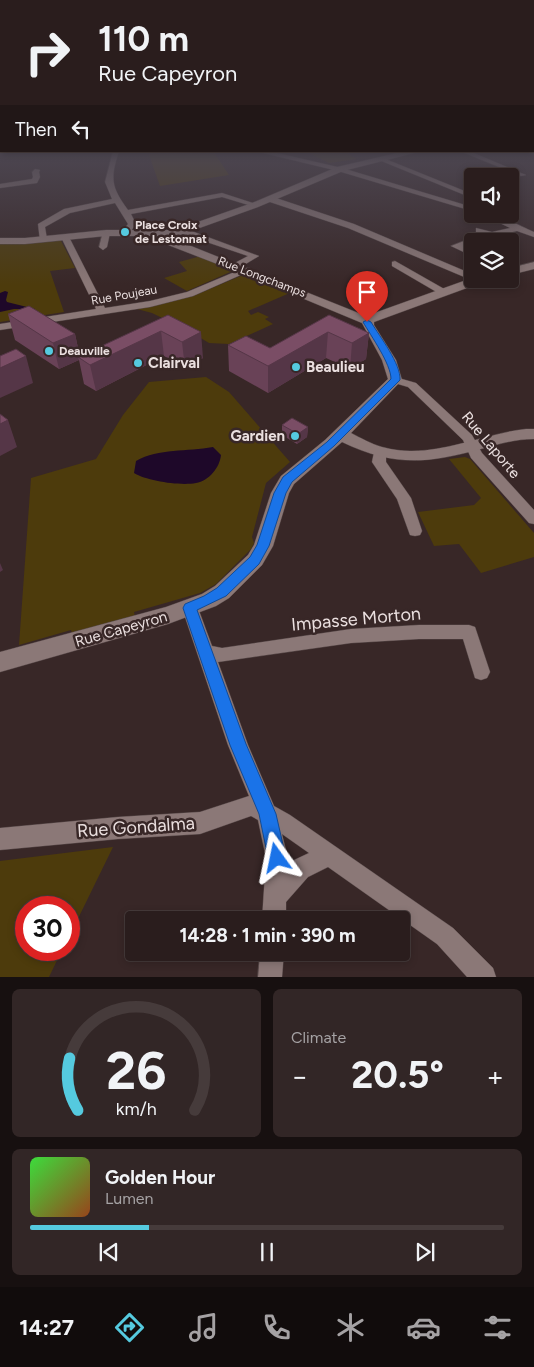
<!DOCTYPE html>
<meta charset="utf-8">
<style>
body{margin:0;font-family:Figtree,sans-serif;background:#322626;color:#f1f3f6;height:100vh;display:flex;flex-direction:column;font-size:19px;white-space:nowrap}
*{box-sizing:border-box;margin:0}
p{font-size:16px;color:#a5a2a4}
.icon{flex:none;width:28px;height:28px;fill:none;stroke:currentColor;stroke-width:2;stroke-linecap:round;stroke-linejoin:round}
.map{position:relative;height:977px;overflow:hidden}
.details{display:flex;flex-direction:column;gap:12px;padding:12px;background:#171010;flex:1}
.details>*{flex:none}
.banner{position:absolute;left:0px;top:0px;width:535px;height:152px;box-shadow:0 2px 8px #0003,0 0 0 1px #463b3b;background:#2a1d1d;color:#f1f3f6;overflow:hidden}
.buttons{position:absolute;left:464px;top:168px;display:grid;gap:10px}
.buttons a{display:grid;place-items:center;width:55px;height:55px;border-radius:5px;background:#2a1d1d;box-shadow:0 2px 8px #0003,0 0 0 1px #463b3b;font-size:25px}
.speed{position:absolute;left:15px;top:896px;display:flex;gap:10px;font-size:25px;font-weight:700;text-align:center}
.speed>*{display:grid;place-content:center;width:65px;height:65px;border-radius:50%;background:#2a1d1d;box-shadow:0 2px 8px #0003,0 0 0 1px #463b3b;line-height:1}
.speed .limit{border:8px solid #d22;background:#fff;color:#111}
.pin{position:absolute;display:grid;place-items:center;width:42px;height:42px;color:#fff;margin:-51px -21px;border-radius:50% 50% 50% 0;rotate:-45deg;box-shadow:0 0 5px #0007}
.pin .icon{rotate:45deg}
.me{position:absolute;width:55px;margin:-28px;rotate:348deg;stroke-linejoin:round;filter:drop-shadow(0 0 4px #0008)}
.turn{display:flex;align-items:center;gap:18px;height:105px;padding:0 15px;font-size:22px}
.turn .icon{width:65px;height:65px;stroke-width:2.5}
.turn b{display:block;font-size:35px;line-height:42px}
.then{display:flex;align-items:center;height:48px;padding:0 15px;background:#0003;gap:10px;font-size:19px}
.big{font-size:38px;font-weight:700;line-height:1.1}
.details .widget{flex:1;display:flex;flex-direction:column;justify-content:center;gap:8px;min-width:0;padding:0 18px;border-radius:8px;background:#322626}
.details .dial{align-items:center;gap:0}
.dial svg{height:130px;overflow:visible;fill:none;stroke:#463b3b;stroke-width:7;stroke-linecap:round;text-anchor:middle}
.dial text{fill:#f1f3f6;stroke:none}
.song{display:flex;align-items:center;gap:15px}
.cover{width:60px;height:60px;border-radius:8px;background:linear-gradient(135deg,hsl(120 70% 55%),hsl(20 70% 35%))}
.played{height:5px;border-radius:2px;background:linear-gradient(90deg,#55cadf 25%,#463b3b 25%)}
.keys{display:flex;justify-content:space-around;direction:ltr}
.heat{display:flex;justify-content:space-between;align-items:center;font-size:28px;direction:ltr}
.details .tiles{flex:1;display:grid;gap:12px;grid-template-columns:1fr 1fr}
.widget:last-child{grid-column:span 2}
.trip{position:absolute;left:125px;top:911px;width:285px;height:50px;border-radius:5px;background:#2a1d1d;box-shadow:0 2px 8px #0003,0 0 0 1px #463b3b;font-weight:700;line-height:50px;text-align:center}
.tabs{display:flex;height:80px;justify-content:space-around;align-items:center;background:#110c0c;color:#a5a2a4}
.tabs .icon{width:35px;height:35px}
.tabs .selected{color:#55cadf}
.tabs b{font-size:22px;color:#f1f3f6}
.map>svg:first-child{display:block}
.green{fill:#4d3b0c}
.water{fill:#1e0829}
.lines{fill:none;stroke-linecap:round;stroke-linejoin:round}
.minor-casing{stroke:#544646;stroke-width:1}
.tertiary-casing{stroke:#544646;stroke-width:1}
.minor{fill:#8b7877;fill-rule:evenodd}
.tertiary{fill:#8b7877;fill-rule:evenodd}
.wall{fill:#694257}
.shaded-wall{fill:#553647}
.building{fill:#7a4d65;stroke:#553647}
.route{fill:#1a73e8;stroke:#114b97}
.poi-dot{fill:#55cadf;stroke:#382727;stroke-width:2}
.labels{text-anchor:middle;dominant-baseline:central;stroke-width:5;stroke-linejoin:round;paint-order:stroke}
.far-poi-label{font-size:12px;font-weight:bold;fill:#eadfdf;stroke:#382727;text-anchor:start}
.far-street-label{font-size:12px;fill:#eadfdf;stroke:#382727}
.poi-label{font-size:15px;font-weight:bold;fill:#eadfdf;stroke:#382727;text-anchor:start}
.street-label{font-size:15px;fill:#eadfdf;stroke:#382727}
.near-street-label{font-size:18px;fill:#eadfdf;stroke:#382727}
</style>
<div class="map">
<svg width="534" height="977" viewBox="0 0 534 977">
<rect width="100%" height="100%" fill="#382727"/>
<!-- green -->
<g class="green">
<path d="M149 151H213L229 175 160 186 149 155 152 152Z"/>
<path d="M305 151H347L350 153 348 154 357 159 329 163Z"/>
<path d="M59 240 61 241 75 268 50 271 64 312 0 322V243Z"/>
<path d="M201 256 237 269 187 291 164 278 187 271 179 262Z"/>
<path d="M243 275H249L292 292 248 311 251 315 258 312 269 317 265 319 273 324 229 344 209 343 189 331 152 313 137 309 193 296Z"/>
<path d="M206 377 229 392 290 462 266 483 252 537 254 543 251 549 216 584 200 593 134 612 135 617 72 633 71 630 19 645 31 478 96 459 123 415 149 382Z"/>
<path d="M465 457 470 459 534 533V557L481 573 459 544 434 546 418 512 474 505 481 498 449 459Z"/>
<path d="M113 847 69 937V908H26V950H62L49 977H0V861Z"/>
</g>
<!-- water -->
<g class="water">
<path d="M5 291 8 292 6 300 7 302 35 309H14L0 312V293Z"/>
<path d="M213 447 221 455C220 467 209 481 196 483 180 486 147 481 134 473L136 461C159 448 187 452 213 447Z"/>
</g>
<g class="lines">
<!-- minor casing -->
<g class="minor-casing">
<g id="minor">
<path d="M113 151H119C110 179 111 187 128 210L222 193 259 205 255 207 222 197 131 214 136 224 128 235H125L121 233 128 224 115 203 70 213 45 227 47 239 40 241 38 224 64 209 112 199 105 182Z"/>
<path d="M255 151H268L342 168 472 207V211L338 171Z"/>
<path d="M460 151H469L526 175 521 176Z"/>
<path d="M379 158H383L472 194V198L379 160Z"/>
<path d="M35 169 40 170 39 172 40 177 37 183 0 188V184L32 179 33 177 32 172Z"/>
<path d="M267 197H273L354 224 472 274V279H475H469L348 228 267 201Z"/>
<path d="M481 214C499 213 518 225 534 232V237L517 231 491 237 476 232V228L492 232 510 228Z"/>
<path d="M180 229H186L259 256 239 268H233V264L248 256 180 233Z"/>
<path d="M103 231 110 233 107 247 103 250 99 247Z"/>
<path d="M62 235 69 237 105 308 150 301 187 292 244 268H250L252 270 193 296 150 307 0 330V324L96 309 61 237Z"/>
<path d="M474 237 481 239 463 246 472 251V256L451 246Z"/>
<path d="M395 261 446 290 448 292 443 295 440 294 392 266V262Z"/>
<path d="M395 377 416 383 472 435 482 453 534 510V524L529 523 471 458 463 440 408 387 391 382 389 380 391 378Z"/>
<path d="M380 448 386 452V462L411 498 422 531 420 535 415 536 410 535 397 499 372 462 374 452Z"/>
<path d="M190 601 196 603 198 608 212 646 222 648 351 629 419 625H469L475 627 490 672 487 678 481 680 475 678 463 639H419L351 643 218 662 248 745 274 806 290 815 453 928 493 968 496 977H467L437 944 328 867 308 877 286 902V920H262L266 858 258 820 251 816 200 834 118 839 0 850V828L118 817 200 812 249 796 228 745 182 608 184 603ZM282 834 309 853 292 861 288 867V858Z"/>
<path d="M260 952H284L282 977H258Z"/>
</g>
</g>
<!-- tertiary casing -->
<g class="tertiary-casing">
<g id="tertiary">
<path d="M406 151H422L343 171 258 207 180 235 166 236 366 316 472 278 488 279 486 281 374 322V325L396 360 402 380 351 433C361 438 371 444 382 447 431 461 479 434 526 429H534V439C514 439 496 445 477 450 425 464 392 466 342 442L294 484 289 493 273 546 262 565 229 598 216 606 168 624 0 672V652L166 607 202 594 215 586 248 555 254 545 271 493 281 476 325 440 388 379 382 360 362 323 261 281 163 243 157 240 155 236H106L25 244H0V238H25L106 230H175L252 203 337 167Z"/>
<path d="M534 262V269L510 275V268Z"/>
</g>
</g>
<!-- minor -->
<use href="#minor" class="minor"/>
<!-- tertiary -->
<use href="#tertiary" class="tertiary"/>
</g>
<!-- wall -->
<g class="wall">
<path d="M8 314 75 334 80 357 168 315 203 358 185 368 164 356 96 391 84 384 79 360 59 369 15 340Z"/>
<path d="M329 315 369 333 366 359 350 369 326 358 268 393 229 371 228 345 270 348Z"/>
<path d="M282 425 308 427 307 437 297 444 282 435Z"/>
</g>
<!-- shaded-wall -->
<g class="shaded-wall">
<path d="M161 331 164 356 96 391 90 365Z"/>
<path d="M201 332 203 358 185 368 182 342Z"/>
<path d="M328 332 326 358 268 393V366Z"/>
<path d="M369 333 366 359 350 369 352 343Z"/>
<path d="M75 334 80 358 78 357 79 360 59 369 53 343Z"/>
<path d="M26 356 33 383 0 398V368Z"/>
<path d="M8 420 17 447 0 456V424Z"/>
<path d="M308 427 307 437 297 444 298 434Z"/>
<path d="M0 563 3 570 0 572Z"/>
</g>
<!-- building -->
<g class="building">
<path d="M29 306 75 334 53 343 8 314Z"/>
<path d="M168 315 201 332 182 342 161 331 90 365 78 357Z"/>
<path d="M329 315 369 333 352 343 328 332 268 366 228 345 246 336 270 348Z"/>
<path d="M16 349 26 356 0 368V356Z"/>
<path d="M0 414 8 420 0 424Z"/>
<path d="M292 418 308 427 298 434 282 425Z"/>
</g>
<!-- sky -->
<linearGradient id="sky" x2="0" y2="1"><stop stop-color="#1f1515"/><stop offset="0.52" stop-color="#4d4752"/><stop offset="1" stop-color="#4d4752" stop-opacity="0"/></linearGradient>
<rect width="534" height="285" fill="url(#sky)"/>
<!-- route -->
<path class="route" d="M367 320 371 322C380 337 401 364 400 380L334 446 292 482 286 493 269 546 259 564 226 596 197 610 246 744 276 814 286 858 284 864 277 867 271 864 268 858 259 814 230 745 183 608 185 604 204 596 217 588 250 557 257 545 274 493 283 477 327 442 391 379C391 364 371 336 363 322Z"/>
<!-- markers -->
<g class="poi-dot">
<circle cx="125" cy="232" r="5"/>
<circle cx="49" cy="351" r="5"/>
<circle cx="138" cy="363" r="5"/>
<circle cx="296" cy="367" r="5"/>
<circle cx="295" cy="436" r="5"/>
</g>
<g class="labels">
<!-- far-poi labels -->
<g class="far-poi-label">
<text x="135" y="225">Place Croix<tspan x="135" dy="14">de Lestonnat</tspan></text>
<text x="59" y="351">Deauville</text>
</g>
<!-- far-street labels -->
<g class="far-street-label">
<text transform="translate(262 277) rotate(21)">Rue Longchamps</text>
<text transform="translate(124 295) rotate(-10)">Rue Poujeau</text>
</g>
<!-- poi labels -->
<g class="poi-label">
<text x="148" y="363">Clairval</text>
<text x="306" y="367">Beaulieu</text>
<text x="285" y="436" text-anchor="end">Gardien</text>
</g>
<!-- street labels -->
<g class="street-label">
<text transform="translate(491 445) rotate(50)">Rue Laporte</text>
<text transform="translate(121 629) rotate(-16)">Rue Capeyron</text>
</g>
<!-- near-street labels -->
<g class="near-street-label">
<text transform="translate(356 619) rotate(-5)">Impasse Morton</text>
<text transform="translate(136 827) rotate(-4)">Rue Gondalma</text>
</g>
</g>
</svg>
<div class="buttons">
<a><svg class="icon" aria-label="sound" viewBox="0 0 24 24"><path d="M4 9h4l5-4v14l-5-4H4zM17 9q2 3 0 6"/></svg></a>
<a><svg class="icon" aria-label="layers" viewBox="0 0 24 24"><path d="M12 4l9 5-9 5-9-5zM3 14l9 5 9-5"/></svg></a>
</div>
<div class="speed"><div class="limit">30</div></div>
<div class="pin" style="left:367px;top:322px;background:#d93025"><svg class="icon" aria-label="arrive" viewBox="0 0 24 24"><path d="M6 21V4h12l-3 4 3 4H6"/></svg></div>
<svg class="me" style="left:277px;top:858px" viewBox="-20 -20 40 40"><path d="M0-17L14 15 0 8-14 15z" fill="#1a73e8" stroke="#fff" stroke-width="4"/></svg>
<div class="trip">14:28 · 1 min · 390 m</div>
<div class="banner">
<div class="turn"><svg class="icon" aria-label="right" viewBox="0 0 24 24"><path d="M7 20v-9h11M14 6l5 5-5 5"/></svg><div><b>110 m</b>Rue Capeyron</div></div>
<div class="then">Then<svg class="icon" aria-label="left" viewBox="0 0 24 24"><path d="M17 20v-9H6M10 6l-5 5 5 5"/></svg></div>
</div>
</div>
<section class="details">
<div class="tiles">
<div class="widget dial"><svg viewBox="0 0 100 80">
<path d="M14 69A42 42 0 1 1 86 69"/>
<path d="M14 69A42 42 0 0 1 9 37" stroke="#55cadf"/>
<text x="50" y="56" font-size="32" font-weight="700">26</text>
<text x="50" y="72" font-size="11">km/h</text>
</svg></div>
<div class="widget"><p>Climate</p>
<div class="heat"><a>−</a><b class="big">20.5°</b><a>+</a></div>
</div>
<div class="widget">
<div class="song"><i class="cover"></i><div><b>Golden Hour</b><p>Lumen</p></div></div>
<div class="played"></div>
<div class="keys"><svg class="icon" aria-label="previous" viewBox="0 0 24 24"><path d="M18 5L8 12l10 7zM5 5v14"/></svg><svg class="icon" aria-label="pause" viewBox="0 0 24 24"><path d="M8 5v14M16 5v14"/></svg><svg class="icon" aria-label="next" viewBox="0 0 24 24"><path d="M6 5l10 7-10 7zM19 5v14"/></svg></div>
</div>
</div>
</section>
<nav class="tabs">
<b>14:27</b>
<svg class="icon selected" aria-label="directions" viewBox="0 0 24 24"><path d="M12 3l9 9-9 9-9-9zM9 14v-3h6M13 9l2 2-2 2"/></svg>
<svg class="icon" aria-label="music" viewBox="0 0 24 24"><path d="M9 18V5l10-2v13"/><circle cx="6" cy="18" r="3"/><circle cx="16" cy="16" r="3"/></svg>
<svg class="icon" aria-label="phone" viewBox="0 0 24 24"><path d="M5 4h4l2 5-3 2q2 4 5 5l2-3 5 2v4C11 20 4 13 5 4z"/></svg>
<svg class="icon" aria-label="climate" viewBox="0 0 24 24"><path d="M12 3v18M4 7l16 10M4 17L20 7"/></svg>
<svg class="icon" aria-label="car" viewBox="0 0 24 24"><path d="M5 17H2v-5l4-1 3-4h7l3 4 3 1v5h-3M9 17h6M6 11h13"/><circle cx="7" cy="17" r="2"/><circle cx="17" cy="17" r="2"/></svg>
<svg class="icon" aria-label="filters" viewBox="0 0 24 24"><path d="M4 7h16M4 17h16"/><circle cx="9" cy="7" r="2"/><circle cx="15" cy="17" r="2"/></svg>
</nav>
